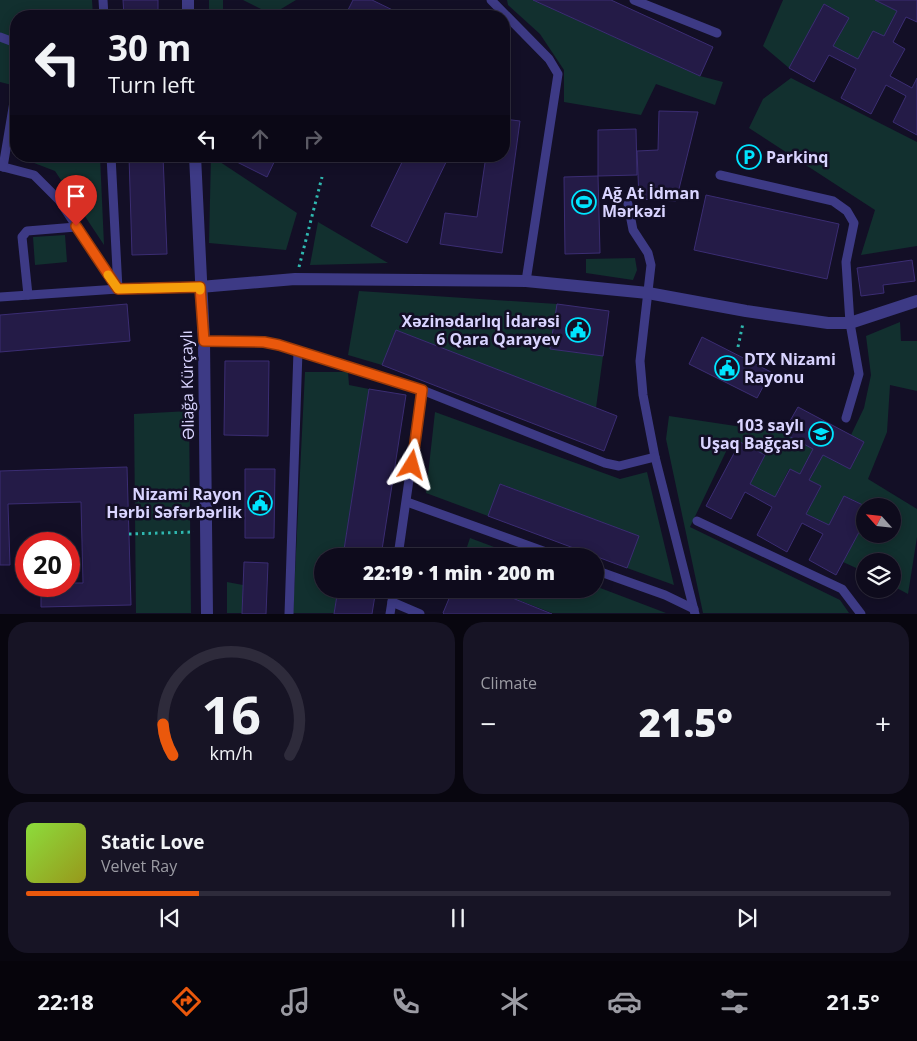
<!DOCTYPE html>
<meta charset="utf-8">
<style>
body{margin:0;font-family:"Open Sans",sans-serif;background:#171425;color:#f1f3f6;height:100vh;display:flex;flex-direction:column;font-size:19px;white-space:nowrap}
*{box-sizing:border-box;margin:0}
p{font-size:16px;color:#9b9ba3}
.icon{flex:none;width:28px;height:28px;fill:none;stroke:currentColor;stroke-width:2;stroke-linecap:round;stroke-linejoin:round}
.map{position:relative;height:614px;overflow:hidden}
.drawer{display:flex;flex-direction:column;gap:8px;padding:8px;background:#08060f;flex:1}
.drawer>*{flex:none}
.top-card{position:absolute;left:10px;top:10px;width:500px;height:152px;border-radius:20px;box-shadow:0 2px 12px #0003,0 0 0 1px #2e2b3b;background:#0e0b1c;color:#f1f3f6;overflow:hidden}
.needle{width:32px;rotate:297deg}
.tools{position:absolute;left:856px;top:498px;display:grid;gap:10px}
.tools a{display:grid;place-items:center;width:45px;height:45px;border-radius:50%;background:#0e0b1c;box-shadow:0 2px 12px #0003,0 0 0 1px #2e2b3b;font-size:25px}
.speed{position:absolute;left:15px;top:532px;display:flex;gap:10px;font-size:25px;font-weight:700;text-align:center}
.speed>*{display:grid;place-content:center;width:65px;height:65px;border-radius:50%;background:#0e0b1c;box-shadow:0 2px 12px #0003,0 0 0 1px #2e2b3b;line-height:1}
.speed .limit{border:8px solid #d22;background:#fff;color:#111}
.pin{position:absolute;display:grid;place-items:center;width:42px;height:42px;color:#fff;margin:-51px -21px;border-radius:50% 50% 50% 0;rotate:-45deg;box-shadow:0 0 5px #0007}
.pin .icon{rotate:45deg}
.me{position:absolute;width:55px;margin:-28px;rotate:8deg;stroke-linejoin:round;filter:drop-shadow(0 0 4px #0008)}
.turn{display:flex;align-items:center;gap:18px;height:105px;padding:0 15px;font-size:22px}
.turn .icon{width:65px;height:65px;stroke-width:2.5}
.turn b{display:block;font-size:35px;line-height:42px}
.lanes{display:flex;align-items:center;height:48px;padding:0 15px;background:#0003;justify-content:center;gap:25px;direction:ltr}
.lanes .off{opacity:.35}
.big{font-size:38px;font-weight:800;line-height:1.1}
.drawer .card{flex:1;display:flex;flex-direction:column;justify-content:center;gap:8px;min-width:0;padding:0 18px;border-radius:20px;background:#171425}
.drawer .dial{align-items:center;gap:0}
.dial svg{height:130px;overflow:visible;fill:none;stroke:#2e2b3b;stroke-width:7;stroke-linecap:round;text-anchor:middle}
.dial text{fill:#f1f3f6;stroke:none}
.song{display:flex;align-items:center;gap:15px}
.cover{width:60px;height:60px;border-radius:8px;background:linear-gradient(135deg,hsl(90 70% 55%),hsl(60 70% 35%))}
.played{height:5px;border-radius:2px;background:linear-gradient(90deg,#ea580c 20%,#2e2b3b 20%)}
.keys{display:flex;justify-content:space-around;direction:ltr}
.heat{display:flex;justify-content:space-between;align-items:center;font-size:28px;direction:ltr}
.drawer .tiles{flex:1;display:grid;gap:8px;grid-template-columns:1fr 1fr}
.card:last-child{grid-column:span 2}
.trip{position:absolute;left:314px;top:548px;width:290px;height:50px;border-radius:25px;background:#0e0b1c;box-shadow:0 2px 12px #0003,0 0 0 1px #2e2b3b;font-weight:800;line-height:50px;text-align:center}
.tabs{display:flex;height:80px;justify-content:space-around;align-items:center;background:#06040b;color:#9b9ba3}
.tabs .icon{width:35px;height:35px}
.tabs .selected{color:#ea580c}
.tabs b{font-size:22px;color:#f1f3f6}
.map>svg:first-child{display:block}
.green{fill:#12302f}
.building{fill:#241b47;stroke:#3b2d73}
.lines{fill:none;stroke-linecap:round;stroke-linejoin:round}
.path{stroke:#2fb8b0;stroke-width:3;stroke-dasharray:2.5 4;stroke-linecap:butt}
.service{stroke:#3d3a85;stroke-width:9}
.minor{stroke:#3d3a85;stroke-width:12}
.route-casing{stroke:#983908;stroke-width:12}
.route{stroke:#ea580c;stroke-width:9}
.slow{stroke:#f59e0b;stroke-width:9}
.labels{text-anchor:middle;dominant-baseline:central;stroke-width:5;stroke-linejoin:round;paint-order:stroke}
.poi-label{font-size:16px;font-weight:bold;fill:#d9d4ff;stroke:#130f26;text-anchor:start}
.street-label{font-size:16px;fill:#d9d4ff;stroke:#130f26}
</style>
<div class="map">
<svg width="917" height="614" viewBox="0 0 917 614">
<rect width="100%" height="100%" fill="#130f26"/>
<!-- green -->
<g class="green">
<path d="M0 0H92L93 16H16V86L0 82Z"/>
<path d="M209 0H223V15L209 12Z"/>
<path d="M243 0H296L281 9 263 10Z"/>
<path d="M507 0H533L700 76 723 82 715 105 656 84 641 115 564 102V70L540 34 508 5Z"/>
<path d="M783 0H875L897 11 884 36 873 31 858 59 833 46 849 18 824 4 789 68 763 46Z"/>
<path d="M791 78 917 142V246L861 255 875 210 749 128 763 99Z"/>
<path d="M22 156H100L104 245 55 171 21 158Z"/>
<path d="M211 156 297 213 286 250 209 243Z"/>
<path d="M318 222 388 263 310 265Z"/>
<path d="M65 235 67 262 35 265 33 237Z"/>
<path d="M635 258 637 270 633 280 586 273V259Z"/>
<path d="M359 291 557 304 551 349 603 356 596 408 396 330 382 365 348 355Z"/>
<path d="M900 322 901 341H917V391L890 385 887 432 868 479 917 509V537L908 594 893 586 892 561H865V572L843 562 865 521V534H892V506H865L845 496 829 525 806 514 821 486 809 480 823 455 850 469 864 442 851 435 864 408 871 375 866 336Z"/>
<path d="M305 372H348L349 385 369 389 343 556H322V589H338L334 613H293Z"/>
<path d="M189 411 191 613H136L134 414Z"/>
<path d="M435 412 620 479 647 472 674 585 627 568 638 536 501 484 488 516 426 493Z"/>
<path d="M669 416 783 433 813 449 800 474 789 469 775 497 750 484 765 455 732 439 690 527 840 600 849 613H703L666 439Z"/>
<path d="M470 538 518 556H464Z"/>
<path d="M227 582 243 585 242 613H227Z"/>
<path d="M595 586 666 613H552L490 589H595Z"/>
</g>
<!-- building -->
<g class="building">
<path d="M123 0H158V16H124Z"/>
<path d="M353 0H372L405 16H345Z"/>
<path d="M533 0H611L713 47 700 76Z"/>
<path d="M875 0H917V22L906 17 893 42 905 49 890 76 912 88 917 78V135L893 122 906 96 886 85 871 114 841 98 856 69 829 55 814 82 789 68 824 4 849 18 833 46 858 59 873 31 884 36 897 11Z"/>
<path d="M659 111 698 112 676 201 639 199 637 151 658 150Z"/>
<path d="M504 119 520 121 502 253 440 244 445 213 477 217 486 156H504Z"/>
<path d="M636 129 637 175 598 176V130Z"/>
<path d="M129 156H163L167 254 132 255Z"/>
<path d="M235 156H277L267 177 233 160Z"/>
<path d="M405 156H449L407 243 371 226Z"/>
<path d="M598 176 600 253 565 254 564 177Z"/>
<path d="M706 195 839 224 827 279 694 250Z"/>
<path d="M912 260 915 281 883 285 884 293 861 296 857 268Z"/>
<path d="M127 304 130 341 0 352V315Z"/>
<path d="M557 304 609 311 603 356 550 349Z"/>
<path d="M396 330 617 416 604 451 382 365Z"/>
<path d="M702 337 771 372 757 398 689 364Z"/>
<path d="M225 361H269L268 436 224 435Z"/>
<path d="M369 389 406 395 381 556H343Z"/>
<path d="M798 407 864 442 850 469 823 455 809 480 821 486 806 514 829 525 844 496 865 506V521L836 575 809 560 823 534 802 523 787 552 757 535 772 507 745 492 731 519 706 506 740 442 765 455 750 484 775 497 790 469 800 474 813 449 783 433Z"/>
<path d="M127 467 131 605 41 607V586H69V583H83L81 502 8 504 10 565H0V471Z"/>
<path d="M245 469H275L274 538H245Z"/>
<path d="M500 484 639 536 627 568 488 516Z"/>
<path d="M244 562 268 563 266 614H242Z"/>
<path d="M338 589H376L372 614H334Z"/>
<path d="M453 589H490L552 614H444L443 613Z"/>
</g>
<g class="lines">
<!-- path -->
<g class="path">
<path d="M299 267 322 177"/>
<path d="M738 347 743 323"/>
<path d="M129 534 194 532"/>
</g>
<!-- service -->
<g class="service">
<path d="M103 0 104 16"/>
<path d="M491 0 549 59 558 74 526 281"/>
<path d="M634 0 717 33"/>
<path d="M0 37 16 43"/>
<path d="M111 156 118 289"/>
<path d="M0 166 34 175 59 200 118 289"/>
<path d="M3 167 16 90"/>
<path d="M720 175 833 201 847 211 854 223 846 262 850 323 859 374 846 418"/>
<path d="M628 204 633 230 648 253 651 265 640 361 643 395 655 457 695 614"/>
<path d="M28 295 22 237 27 231 76 227"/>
<path d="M0 297 118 289 200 287"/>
<path d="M204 341 264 342 298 351 422 390 605 463 619 466 655 457"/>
<path d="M407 502 557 556"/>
<path d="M697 521 842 589 861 614"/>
<path d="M398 556 422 390"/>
<path d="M595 570 665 595 694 609"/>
<path d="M392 602 420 614"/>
<path d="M289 614 298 351"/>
<path d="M390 614 394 589"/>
</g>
<!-- minor -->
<g class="minor">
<path d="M188 0V16"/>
<path d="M195 156 204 341 207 614"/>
<path d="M200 287 295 279 526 281 648 293 746 311 828 323H850L917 301"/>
</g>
</g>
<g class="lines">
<!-- route casing -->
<g class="route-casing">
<path id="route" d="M76 226 118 289 200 287 204 341 264 342 279 345 422 390 412 465"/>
</g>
<!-- route -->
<use href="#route" class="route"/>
<!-- slow -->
<path class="slow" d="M108 275 118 289 200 287V290"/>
</g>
<!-- icons -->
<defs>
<g id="parking-ring" transform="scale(1.25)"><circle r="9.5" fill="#130f26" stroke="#00e5ff" stroke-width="1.5"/><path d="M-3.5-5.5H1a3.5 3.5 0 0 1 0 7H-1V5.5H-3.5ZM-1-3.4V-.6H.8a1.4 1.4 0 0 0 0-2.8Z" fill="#00e5ff"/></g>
<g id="stadium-ring" transform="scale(1.25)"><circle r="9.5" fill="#130f26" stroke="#00e5ff" stroke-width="1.5"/><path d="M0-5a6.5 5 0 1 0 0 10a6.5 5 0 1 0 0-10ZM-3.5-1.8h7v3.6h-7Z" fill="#00e5ff"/></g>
<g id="civic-ring" transform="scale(1.25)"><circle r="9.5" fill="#130f26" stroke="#00e5ff" stroke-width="1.5"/><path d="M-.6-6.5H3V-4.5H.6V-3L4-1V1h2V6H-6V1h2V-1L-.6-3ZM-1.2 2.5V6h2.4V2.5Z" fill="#00e5ff"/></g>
<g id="school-ring" transform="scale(1.25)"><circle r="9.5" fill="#130f26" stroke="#00e5ff" stroke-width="1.5"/><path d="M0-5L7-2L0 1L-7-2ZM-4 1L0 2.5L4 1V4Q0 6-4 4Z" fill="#00e5ff"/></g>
</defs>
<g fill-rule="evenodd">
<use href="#parking-ring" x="749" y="157"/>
<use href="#stadium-ring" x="584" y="202"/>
<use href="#civic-ring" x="578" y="330"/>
<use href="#civic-ring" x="727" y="368"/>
<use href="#school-ring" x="821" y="434"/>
<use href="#civic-ring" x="260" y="503"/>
</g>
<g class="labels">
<!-- poi labels -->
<g class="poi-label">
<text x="766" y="157">Parkinq</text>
<text x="602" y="193">Ağ At İdman<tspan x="602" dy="18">Mərkəzi</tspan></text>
<text x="560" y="321" text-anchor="end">Xəzinədarlıq İdarəsi<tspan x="560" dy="18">6 Qara Qarayev</tspan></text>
<text x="744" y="359">DTX Nizami<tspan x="744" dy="18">Rayonu</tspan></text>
<text x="804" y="425" text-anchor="end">103 saylı<tspan x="804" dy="18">Uşaq Bağçası</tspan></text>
<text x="242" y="494" text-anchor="end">Nizami Rayon<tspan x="242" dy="18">Hərbi Səfərbərlik</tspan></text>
</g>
<!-- street labels -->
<g class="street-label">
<text transform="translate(187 385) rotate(-91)">Əliağa Kürçaylı</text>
</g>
</g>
</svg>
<div class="tools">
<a><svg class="needle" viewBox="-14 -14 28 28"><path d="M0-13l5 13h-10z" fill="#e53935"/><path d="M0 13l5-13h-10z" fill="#9b9ba3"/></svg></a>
<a><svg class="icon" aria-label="layers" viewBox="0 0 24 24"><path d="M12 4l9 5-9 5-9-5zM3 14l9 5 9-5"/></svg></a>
</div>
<div class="speed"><div class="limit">20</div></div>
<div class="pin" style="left:76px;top:226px;background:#d93025"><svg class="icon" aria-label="arrive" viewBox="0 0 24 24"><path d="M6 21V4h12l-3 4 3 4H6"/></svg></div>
<svg class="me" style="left:412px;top:465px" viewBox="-20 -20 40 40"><path d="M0-17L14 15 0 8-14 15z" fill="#ea580c" stroke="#fff" stroke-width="4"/></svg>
<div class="trip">22:19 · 1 min · 200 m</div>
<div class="top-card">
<div class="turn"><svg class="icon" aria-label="left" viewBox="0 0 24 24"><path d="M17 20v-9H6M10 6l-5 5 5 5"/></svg><div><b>30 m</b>Turn left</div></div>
<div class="lanes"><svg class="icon" aria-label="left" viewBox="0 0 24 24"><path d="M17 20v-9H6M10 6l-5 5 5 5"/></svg><svg class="icon off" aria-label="ahead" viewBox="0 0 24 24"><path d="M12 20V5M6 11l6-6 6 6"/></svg><svg class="icon off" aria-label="right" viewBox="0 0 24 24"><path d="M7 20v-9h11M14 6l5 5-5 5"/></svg></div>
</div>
</div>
<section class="drawer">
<div class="tiles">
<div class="card dial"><svg viewBox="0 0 100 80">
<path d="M14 69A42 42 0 1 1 86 69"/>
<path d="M14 69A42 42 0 0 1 8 50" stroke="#ea580c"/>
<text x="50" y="56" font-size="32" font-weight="700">16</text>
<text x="50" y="72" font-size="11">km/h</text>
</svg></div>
<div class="card"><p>Climate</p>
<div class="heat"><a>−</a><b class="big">21.5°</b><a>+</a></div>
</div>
<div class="card">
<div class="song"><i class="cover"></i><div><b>Static Love</b><p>Velvet Ray</p></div></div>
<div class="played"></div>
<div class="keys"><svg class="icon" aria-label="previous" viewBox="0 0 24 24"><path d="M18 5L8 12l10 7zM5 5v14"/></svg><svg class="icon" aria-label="pause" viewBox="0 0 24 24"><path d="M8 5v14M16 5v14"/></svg><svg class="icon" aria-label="next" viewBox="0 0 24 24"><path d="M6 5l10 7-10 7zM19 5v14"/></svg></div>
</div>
</div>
</section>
<nav class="tabs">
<b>22:18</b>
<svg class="icon selected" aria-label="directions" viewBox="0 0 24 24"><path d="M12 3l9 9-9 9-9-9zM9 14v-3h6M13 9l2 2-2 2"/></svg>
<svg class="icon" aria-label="music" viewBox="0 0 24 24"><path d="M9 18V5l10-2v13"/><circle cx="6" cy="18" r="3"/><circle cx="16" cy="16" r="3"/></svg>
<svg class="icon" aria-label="phone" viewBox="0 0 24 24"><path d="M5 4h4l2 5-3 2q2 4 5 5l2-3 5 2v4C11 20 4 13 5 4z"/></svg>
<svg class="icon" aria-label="climate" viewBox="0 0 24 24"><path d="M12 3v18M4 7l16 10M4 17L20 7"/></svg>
<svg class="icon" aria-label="car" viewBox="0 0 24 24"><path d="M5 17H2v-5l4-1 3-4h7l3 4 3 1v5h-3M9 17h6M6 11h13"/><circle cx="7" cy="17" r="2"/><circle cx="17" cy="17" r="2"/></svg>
<svg class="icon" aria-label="filters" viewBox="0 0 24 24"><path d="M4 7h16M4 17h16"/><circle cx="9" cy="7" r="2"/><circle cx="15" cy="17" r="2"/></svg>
<b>21.5°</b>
</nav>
